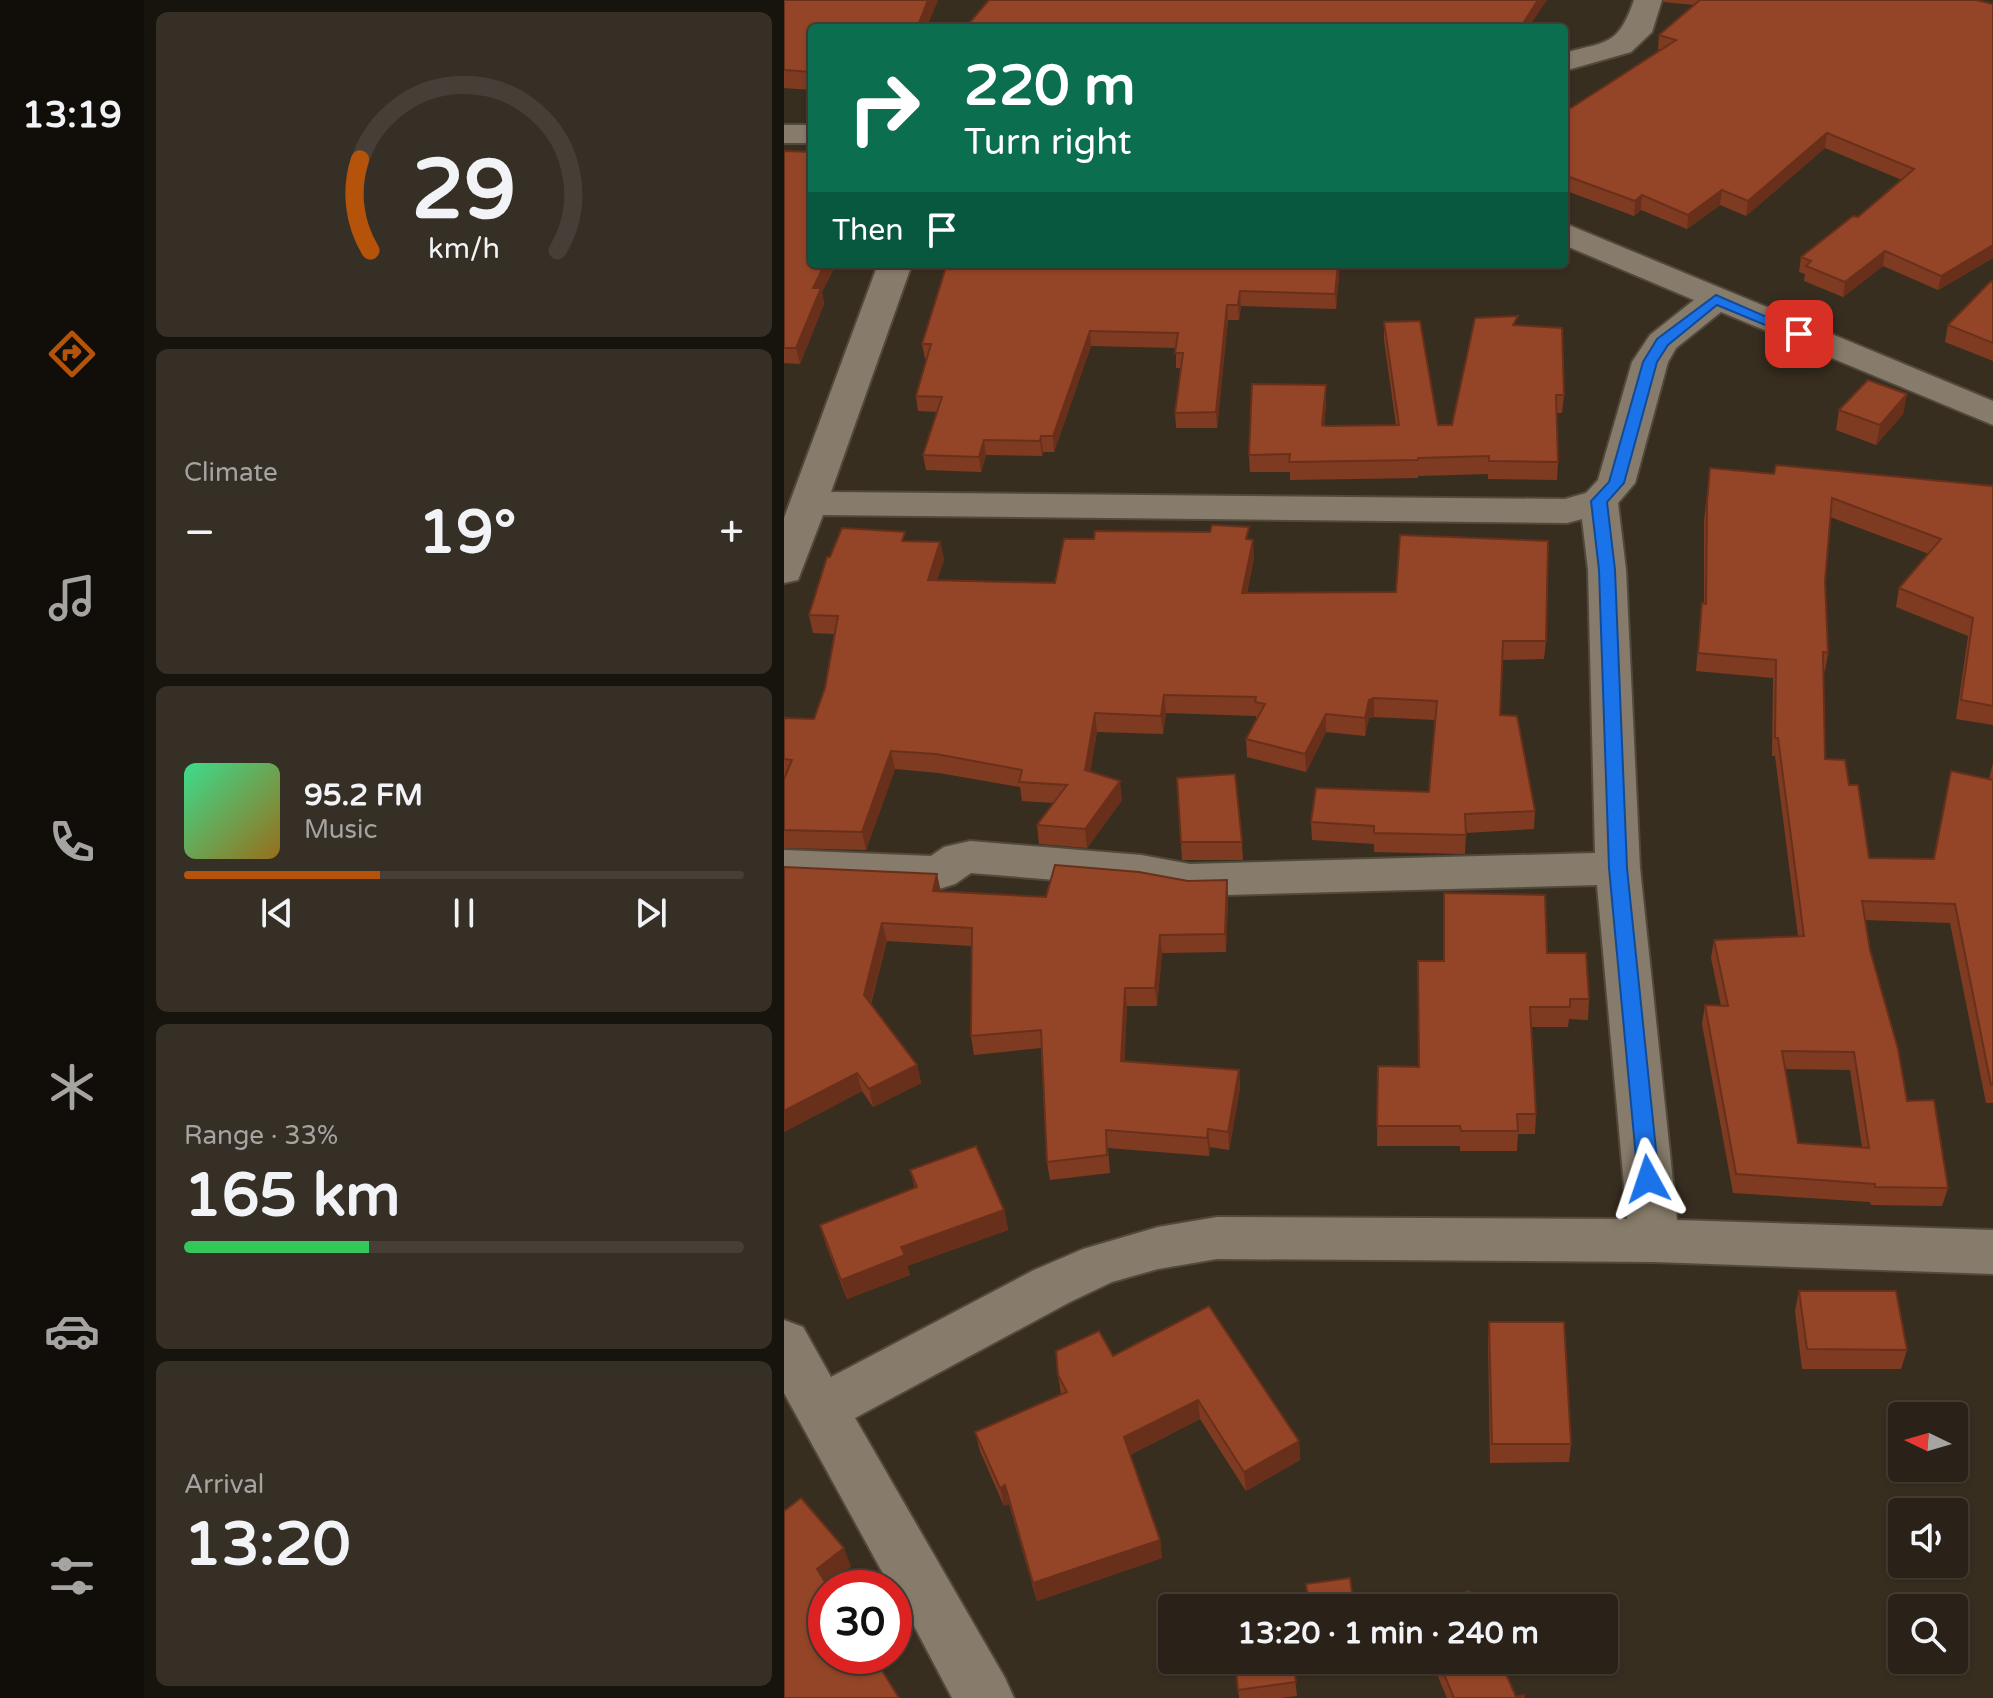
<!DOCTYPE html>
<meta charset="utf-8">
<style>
body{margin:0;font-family:"Varela Round",sans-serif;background:#362f25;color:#f1f3f6;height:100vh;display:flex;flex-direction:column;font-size:30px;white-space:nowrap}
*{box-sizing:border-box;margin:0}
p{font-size:26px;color:#a5a4a2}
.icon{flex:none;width:44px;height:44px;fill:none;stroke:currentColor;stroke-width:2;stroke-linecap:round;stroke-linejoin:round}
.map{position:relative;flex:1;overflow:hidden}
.details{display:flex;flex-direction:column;gap:12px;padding:12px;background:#17130d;width:640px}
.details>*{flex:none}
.top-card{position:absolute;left:24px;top:24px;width:760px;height:244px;border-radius:8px;box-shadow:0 2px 6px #0004,0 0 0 2px #463f37;background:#0b6e4f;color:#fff;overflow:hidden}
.needle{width:52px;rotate:275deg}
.buttons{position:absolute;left:1104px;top:1402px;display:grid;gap:16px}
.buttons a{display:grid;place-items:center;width:80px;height:80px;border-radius:8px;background:#2a2218;box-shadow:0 2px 6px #0004,0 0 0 2px #463f37;font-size:40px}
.speed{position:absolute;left:24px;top:1570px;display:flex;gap:16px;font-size:40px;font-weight:700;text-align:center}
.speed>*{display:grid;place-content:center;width:104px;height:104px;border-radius:50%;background:#2a2218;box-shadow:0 2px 6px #0004,0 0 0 2px #463f37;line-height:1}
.speed .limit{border:12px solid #d22;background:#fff;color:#111}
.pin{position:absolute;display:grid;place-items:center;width:68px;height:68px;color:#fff;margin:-34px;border-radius:16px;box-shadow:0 4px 12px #0006}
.me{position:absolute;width:88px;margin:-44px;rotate:355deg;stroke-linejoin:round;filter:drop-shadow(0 0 6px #0008)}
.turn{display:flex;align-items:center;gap:28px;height:168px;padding:0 24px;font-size:36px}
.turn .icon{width:104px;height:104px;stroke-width:2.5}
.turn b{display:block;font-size:56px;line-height:68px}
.then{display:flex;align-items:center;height:76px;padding:0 24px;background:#0003;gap:16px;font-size:30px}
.big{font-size:60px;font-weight:800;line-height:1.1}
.details .tile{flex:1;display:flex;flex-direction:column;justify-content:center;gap:12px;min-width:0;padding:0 28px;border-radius:12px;background:#362f25}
.details .dial{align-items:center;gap:0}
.dial svg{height:208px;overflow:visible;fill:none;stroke:#463f37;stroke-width:7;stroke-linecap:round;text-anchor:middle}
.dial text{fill:#f1f3f6;stroke:none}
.song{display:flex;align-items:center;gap:24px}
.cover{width:96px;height:96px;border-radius:12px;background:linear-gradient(135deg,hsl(150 70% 55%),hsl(40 70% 35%))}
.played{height:8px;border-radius:4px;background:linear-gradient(90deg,#b45309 35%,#463f37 35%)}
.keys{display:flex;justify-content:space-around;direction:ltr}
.heat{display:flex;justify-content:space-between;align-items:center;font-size:44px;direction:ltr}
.charge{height:12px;border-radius:6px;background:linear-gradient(90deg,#34c759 33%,#463f37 0)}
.trip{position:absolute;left:374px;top:1594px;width:460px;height:80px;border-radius:8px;background:#2a2218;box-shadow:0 2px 6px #0004,0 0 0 2px #463f37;font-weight:800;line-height:80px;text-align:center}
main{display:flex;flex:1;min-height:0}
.menu{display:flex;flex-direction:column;width:144px;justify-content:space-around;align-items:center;background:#110e0a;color:#a5a4a2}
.menu .icon{width:56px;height:56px}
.menu .on{color:#b45309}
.menu b{font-size:36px;color:#f1f3f6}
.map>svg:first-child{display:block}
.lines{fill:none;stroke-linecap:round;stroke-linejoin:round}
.street-casing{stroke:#52493c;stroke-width:4}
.street{fill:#877c6b;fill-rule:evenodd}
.wall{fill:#7f3b22;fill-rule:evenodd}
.shaded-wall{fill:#68301b}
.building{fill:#944527;stroke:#68301b;stroke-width:2;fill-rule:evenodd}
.route{fill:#1a73e8;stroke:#114b97;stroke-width:2}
</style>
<main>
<nav class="menu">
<b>13:19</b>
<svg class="icon on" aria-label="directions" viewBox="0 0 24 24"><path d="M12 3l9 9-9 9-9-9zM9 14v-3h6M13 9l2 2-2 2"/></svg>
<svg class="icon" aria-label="music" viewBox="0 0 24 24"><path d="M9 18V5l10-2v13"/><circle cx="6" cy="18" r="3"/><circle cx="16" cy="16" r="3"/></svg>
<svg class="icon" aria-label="phone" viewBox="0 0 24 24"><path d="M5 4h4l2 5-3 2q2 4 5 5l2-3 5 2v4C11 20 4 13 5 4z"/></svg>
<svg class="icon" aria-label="climate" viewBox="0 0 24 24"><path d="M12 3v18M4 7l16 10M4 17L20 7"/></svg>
<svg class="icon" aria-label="car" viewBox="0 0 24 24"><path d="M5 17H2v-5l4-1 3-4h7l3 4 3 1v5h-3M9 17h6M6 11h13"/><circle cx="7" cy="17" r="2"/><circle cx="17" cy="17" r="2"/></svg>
<svg class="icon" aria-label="filters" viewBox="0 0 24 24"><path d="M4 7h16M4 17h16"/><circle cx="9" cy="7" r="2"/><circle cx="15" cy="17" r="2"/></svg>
</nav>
<section class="details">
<div class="tile dial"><svg viewBox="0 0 100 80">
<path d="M14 69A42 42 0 1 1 86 69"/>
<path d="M14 69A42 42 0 0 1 10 34" stroke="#b45309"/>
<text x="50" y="56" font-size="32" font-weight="700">29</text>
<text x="50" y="72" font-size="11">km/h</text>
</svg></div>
<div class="tile"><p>Climate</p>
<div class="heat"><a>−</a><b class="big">19°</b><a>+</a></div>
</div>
<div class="tile">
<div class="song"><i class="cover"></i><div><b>95.2 FM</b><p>Music</p></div></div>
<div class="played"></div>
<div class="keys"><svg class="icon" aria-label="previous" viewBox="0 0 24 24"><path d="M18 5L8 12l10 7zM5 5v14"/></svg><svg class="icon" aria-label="pause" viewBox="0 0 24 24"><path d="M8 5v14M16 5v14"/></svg><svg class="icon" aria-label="next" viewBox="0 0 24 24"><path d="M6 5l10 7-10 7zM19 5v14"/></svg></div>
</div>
<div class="tile"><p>Range · 33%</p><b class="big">165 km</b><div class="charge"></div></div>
<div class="tile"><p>Arrival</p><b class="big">13:20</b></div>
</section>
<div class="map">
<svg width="1209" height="1698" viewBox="0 0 1209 1698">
<rect width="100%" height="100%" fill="#382e20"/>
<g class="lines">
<!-- street casing -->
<g class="street-casing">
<g id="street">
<path d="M850 0H878L868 32 847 52 780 71V53C824 41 834 46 850 0Z"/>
<rect x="0" y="125" width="28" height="18"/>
<path d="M780 223 1209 401V425L937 312 892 348 884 362 851 483 834 503 842 570 856 868 893 1220 1209 1230V1274L870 1262 433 1259 374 1269 328 1282 286 1302 71 1418 221 1678 230 1698H168L110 1588H107L0 1393V1320L19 1327 47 1377 250 1270 299 1249 374 1227 433 1217 843 1219 813 885 406 896 357 887 187 873 171 884 155 889 0 882V850L147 856 160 847 186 841 357 855 406 864 811 853 804 570 798 519 783 523 39 515 14 580 0 583V518L94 264H128L47 492 781 499 802 493 814 480 848 362 866 335 910 300 780 245Z"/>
</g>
</g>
<!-- street -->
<use href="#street" class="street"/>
</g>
<!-- wall -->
<g class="wall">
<path d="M0 0H154L142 28H28V90L0 88Z"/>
<path d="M879 0H1192L1209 4V258L1154 290 1099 266 1059 297 1020 281 1021 274 1015 272 1017 257 1074 217 1118 180 1041 148 962 216 936 205 903 229 857 210 850 216 780 190V106L787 108 876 50 874 49 875 35 910 5 880 2Z"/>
<path d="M0 151 28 264H52L38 292 40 304 16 364 0 363Z"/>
<path d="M556 264 552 309 457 306 455 320H444L433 428H392L391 413 397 368H392V348L307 346 270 452H259L258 456 202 455 197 472 142 470 139 455 154 412 134 411 132 396 143 359H141L138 344Z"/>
<path d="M1209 282V361L1161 342 1164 325Z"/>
<path d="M600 322 654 425H668L733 325 780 395 778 413H772L774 462 773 480 704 479V474L634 476V478L506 480V472H466L465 455 542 403 540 426H542L612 425 600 340Z"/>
<path d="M1123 394 1119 414 1092 445 1052 430 1055 410Z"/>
<path d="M926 468 990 474 1209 486V725L1172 719 1184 636 1112 607 1115 588 1145 554 1046 517 1041 581 1044 653 1041 671H1039L1041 759 1065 785 1085 858 1149 859 1167 771 1205 779 1209 763V1103H1202L1166 923 1081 920 1086 950 1123 1101 1164 1188 1158 1206 1087 1205 1086 1202 949 1193 918 1024 921 1005 937 1006 927 958 930 940 1014 936 991 756H988L989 678 912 671 916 622 918 603H920V521ZM1001 1069 1066 1070 1078 1147 1014 1143Z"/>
<path d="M466 539 470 558 463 593 762 641 760 659 718 660 716 715 751 811 750 829 682 833 681 854 590 852V844L528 840 527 822 645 792 651 720 590 717 585 718 581 736 542 732 522 772 463 757 462 739 472 721V716L382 713 379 734 313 732 306 772 338 800 303 848 255 844 253 825 270 803 238 801 236 787 155 773 111 769 82 850 0 848V718L30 719 41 688 50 634 29 633 25 615 46 557 123 541 156 542 160 560 153 580 271 583Z"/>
<path d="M397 842H458L459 860H398Z"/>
<path d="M0 867 156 891 262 897 404 881 443 880 444 898 442 952 378 953 373 1006H343L340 1062 455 1070 456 1088 445 1150 426 1147 425 1156 324 1148 326 1173 266 1180 263 1162 257 1048 190 1055 187 1036 188 946 103 941 87 1004 133 1065 137 1083 89 1107 78 1091 0 1132Z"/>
<path d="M660 893 763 953 805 999 804 1020 785 1019 784 1027H747L752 1114 751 1134H734L733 1151H676V1146H593L594 1066 634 1067 660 961Z"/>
<path d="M126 1170 220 1210 224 1230 123 1266 126 1275 63 1299 42 1245 36 1225 131 1188Z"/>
<path d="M1015 1291 1123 1350 1117 1369H1018L1011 1311Z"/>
<path d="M705 1322 787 1444 785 1462 706 1463 704 1341Z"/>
<path d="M329 1356 515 1441 516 1460 462 1491 416 1419 346 1455 376 1540 378 1558 253 1601 225 1504 220 1506 196 1451 191 1432 277 1394 274 1375Z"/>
<path d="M451 1660H526L509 1662 513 1696 496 1698H455Z"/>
<path d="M647 1660H716L732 1697 740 1698H663Z"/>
</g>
<!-- shaded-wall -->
<g class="shaded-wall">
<path d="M144 0H154L142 28H133Z"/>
<path d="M754 0H763L744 28H736Z"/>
<path d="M1043 133 1041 148 962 216 964 201Z"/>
<path d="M938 190 936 205 903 229 904 215Z"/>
<path d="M858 195 857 210 850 216 851 201Z"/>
<path d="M1209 245V258L1154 290 1157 276Z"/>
<path d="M1101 251 1099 266 1059 297 1061 282Z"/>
<path d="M41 264H52L38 292 40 304 16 364 12 348 29 288Z"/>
<path d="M554 264H556L552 309 551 294Z"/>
<path d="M456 291 457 306 455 320 454 305Z"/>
<path d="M443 305 444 320 433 428 432 412Z"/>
<path d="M306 331 307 346 270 452 269 436Z"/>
<path d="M542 385V403L538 443V425Z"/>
<path d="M1123 394 1119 414 1092 445 1096 425Z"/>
<path d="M257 436 259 452 258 456 256 441Z"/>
<path d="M200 440 202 455 197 472 195 457Z"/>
<path d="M469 540 470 558 459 611 458 593Z"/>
<path d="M156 542 160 560 147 598 144 580Z"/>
<path d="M380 695 382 713 379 734 377 716Z"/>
<path d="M590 698V717L585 718 581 736V718L585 700Z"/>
<path d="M311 713 313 732 303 789 301 770Z"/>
<path d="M542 714V732L522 772 521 754Z"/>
<path d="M107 751 111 769 82 850 78 832Z"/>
<path d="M336 781 338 800 303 848 301 829Z"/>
<path d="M153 874 157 892 149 891Z"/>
<path d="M443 880 444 898 442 952 441 934Z"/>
<path d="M98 923 103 941 84 1013 80 995Z"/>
<path d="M376 935 378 953 373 1006 371 988Z"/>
<path d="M341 988 343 1006 340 1080 337 1061Z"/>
<path d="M133 1065 137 1083 89 1107 85 1089Z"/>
<path d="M455 1070 456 1088 445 1150 444 1132Z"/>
<path d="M73 1073 78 1091 0 1132V1111Z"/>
<path d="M424 1129 426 1147 425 1156 423 1138Z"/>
<path d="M220 1210 224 1230 123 1266 126 1275 63 1299 57 1280 117 1247Z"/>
<path d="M414 1400 416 1419 343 1456 340 1437Z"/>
<path d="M515 1441 516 1460 462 1491 460 1472Z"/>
<path d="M221 1485 225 1504 220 1506 216 1488Z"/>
<path d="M376 1540 378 1558 253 1601 249 1583Z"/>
<path d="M60 1548 67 1567 40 1587 33 1569Z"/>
</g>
<!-- building -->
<g class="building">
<path d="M0 0H144L133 28H28V72L0 70Z"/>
<path d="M205 0H754L736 28H181Z"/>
<path d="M916 0H1192L1209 4V245L1157 276 1101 251 1061 282 1022 266 1027 261 1017 257 1069 216 1074 217 1130 169 1043 133 964 201 938 190 904 215 858 195 851 201 780 175V106L787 108 892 40 875 35Z"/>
<path d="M0 151 28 152V264H41L29 288H37L12 348H0Z"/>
<path d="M163 264H554L551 294 456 291 454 305H443L432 412 391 413 399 353H391L394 333 306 331 269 436H257L256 441 200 440 195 457 139 455 158 397 132 396 147 344H138Z"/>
<path d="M1207 281 1209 282V343L1164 325Z"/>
<path d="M734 316 729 325 778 328 780 395H772L774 462 705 461V456L634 458V460L505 462 506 454 465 455 468 384 542 385 538 425 542 426 615 425 600 322 636 321 654 425H668L691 318Z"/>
<path d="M1084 380 1123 394 1096 425 1055 410Z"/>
<path d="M992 465 1209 486V706L1177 700 1189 618 1115 588 1157 539 1048 498 1041 581 1044 653 1039 652 1041 759 1061 760 1065 785H1074L1085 858 1150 859 1167 771 1209 780V1085H1207L1171 904 1078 901 1086 950 1114 1049 1123 1101 1150 1100 1164 1188 1091 1187V1184L952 1174 921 1005 944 1006 930 940 1020 936 994 738H991L992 660 914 653 918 603 922 604 923 502 926 468 990 474ZM998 1051 1070 1052 1085 1148 1014 1143Z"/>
<path d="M428 525 465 527 462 539 469 540 458 593 612 592 616 535 764 541 762 641H719L716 715 733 716 751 811 681 814 682 835 590 833V826L527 822 532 788 645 792 653 701 590 698 585 700 581 718 542 714 521 754 462 739 481 704 471 702 472 697 380 695 377 716 311 713 301 770 336 781 301 829 253 825 283 785 235 782 238 770 152 754 107 751 78 832 0 830V779L8 760 0 759V718L30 719 41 688 54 616 25 615 43 557H46L58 528 121 532 118 541 156 542 144 580 271 583 280 539H310L311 531 426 532Z"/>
<path d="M451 774 458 842H397L393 778Z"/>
<path d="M271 865 355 872 404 881 443 880 441 934 376 935 371 988H341L337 1061 455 1070 444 1132 424 1129 423 1138 322 1130 323 1155 263 1162 257 1030 187 1036 188 928 98 923 80 995 133 1065 85 1089 73 1073 0 1111V867L153 874 149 891 262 897Z"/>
<path d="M660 893 761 895 763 953H802L805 999H786V1007H746L752 1114H733L734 1131H677L676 1126H593L594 1066 635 1067 634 961H660Z"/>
<path d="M192 1146 220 1210 117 1247 121 1255 57 1280 36 1225 133 1187 126 1170Z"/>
<path d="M1015 1291H1112L1123 1350 1023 1349Z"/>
<path d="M425 1306 515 1441 460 1472 414 1400 340 1437 376 1540 249 1583 221 1485 216 1488 191 1432 283 1392 274 1375 272 1351 315 1331 329 1356Z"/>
<path d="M705 1322H780L787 1444H708Z"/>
<path d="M17 1498 60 1548 33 1569 45 1588H42V1656H89L115 1698H0V1511Z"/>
<path d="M566 1578 570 1608H526L522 1584Z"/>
<path d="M685 1591 692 1608H640Z"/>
<path d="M451 1660H509L512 1682 454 1690Z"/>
<path d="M654 1660H716L732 1697 740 1695V1698H670Z"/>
</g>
<!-- route -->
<path class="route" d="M932 295 1022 334 1020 337H1010L933 305 884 345 873 362 840 483 823 502 831 570 843 868 875 1179 872 1185 864 1187 857 1185 854 1179 825 868 815 570 807 501 825 482 859 362 873 339Z"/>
</svg>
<div class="buttons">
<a><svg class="needle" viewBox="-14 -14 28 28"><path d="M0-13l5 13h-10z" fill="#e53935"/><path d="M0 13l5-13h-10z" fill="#a5a4a2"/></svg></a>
<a><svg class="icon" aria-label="sound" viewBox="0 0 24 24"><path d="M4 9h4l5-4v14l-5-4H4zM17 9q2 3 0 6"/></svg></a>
<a><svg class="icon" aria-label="search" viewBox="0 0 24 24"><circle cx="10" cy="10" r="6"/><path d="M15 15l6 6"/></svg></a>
</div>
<div class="speed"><div class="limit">30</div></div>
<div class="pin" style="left:1015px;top:334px;background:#d93025"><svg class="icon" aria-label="arrive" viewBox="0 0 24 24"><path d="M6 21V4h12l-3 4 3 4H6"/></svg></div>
<svg class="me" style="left:864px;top:1179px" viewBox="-20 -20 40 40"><path d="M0-17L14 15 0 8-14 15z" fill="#1a73e8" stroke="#fff" stroke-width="4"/></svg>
<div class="trip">13:20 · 1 min · 240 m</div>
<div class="top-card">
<div class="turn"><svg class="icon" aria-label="right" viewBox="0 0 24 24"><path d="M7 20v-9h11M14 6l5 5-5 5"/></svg><div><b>220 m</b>Turn right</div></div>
<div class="then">Then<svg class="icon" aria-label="arrive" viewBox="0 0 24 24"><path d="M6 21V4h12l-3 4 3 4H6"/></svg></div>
</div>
</div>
</main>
